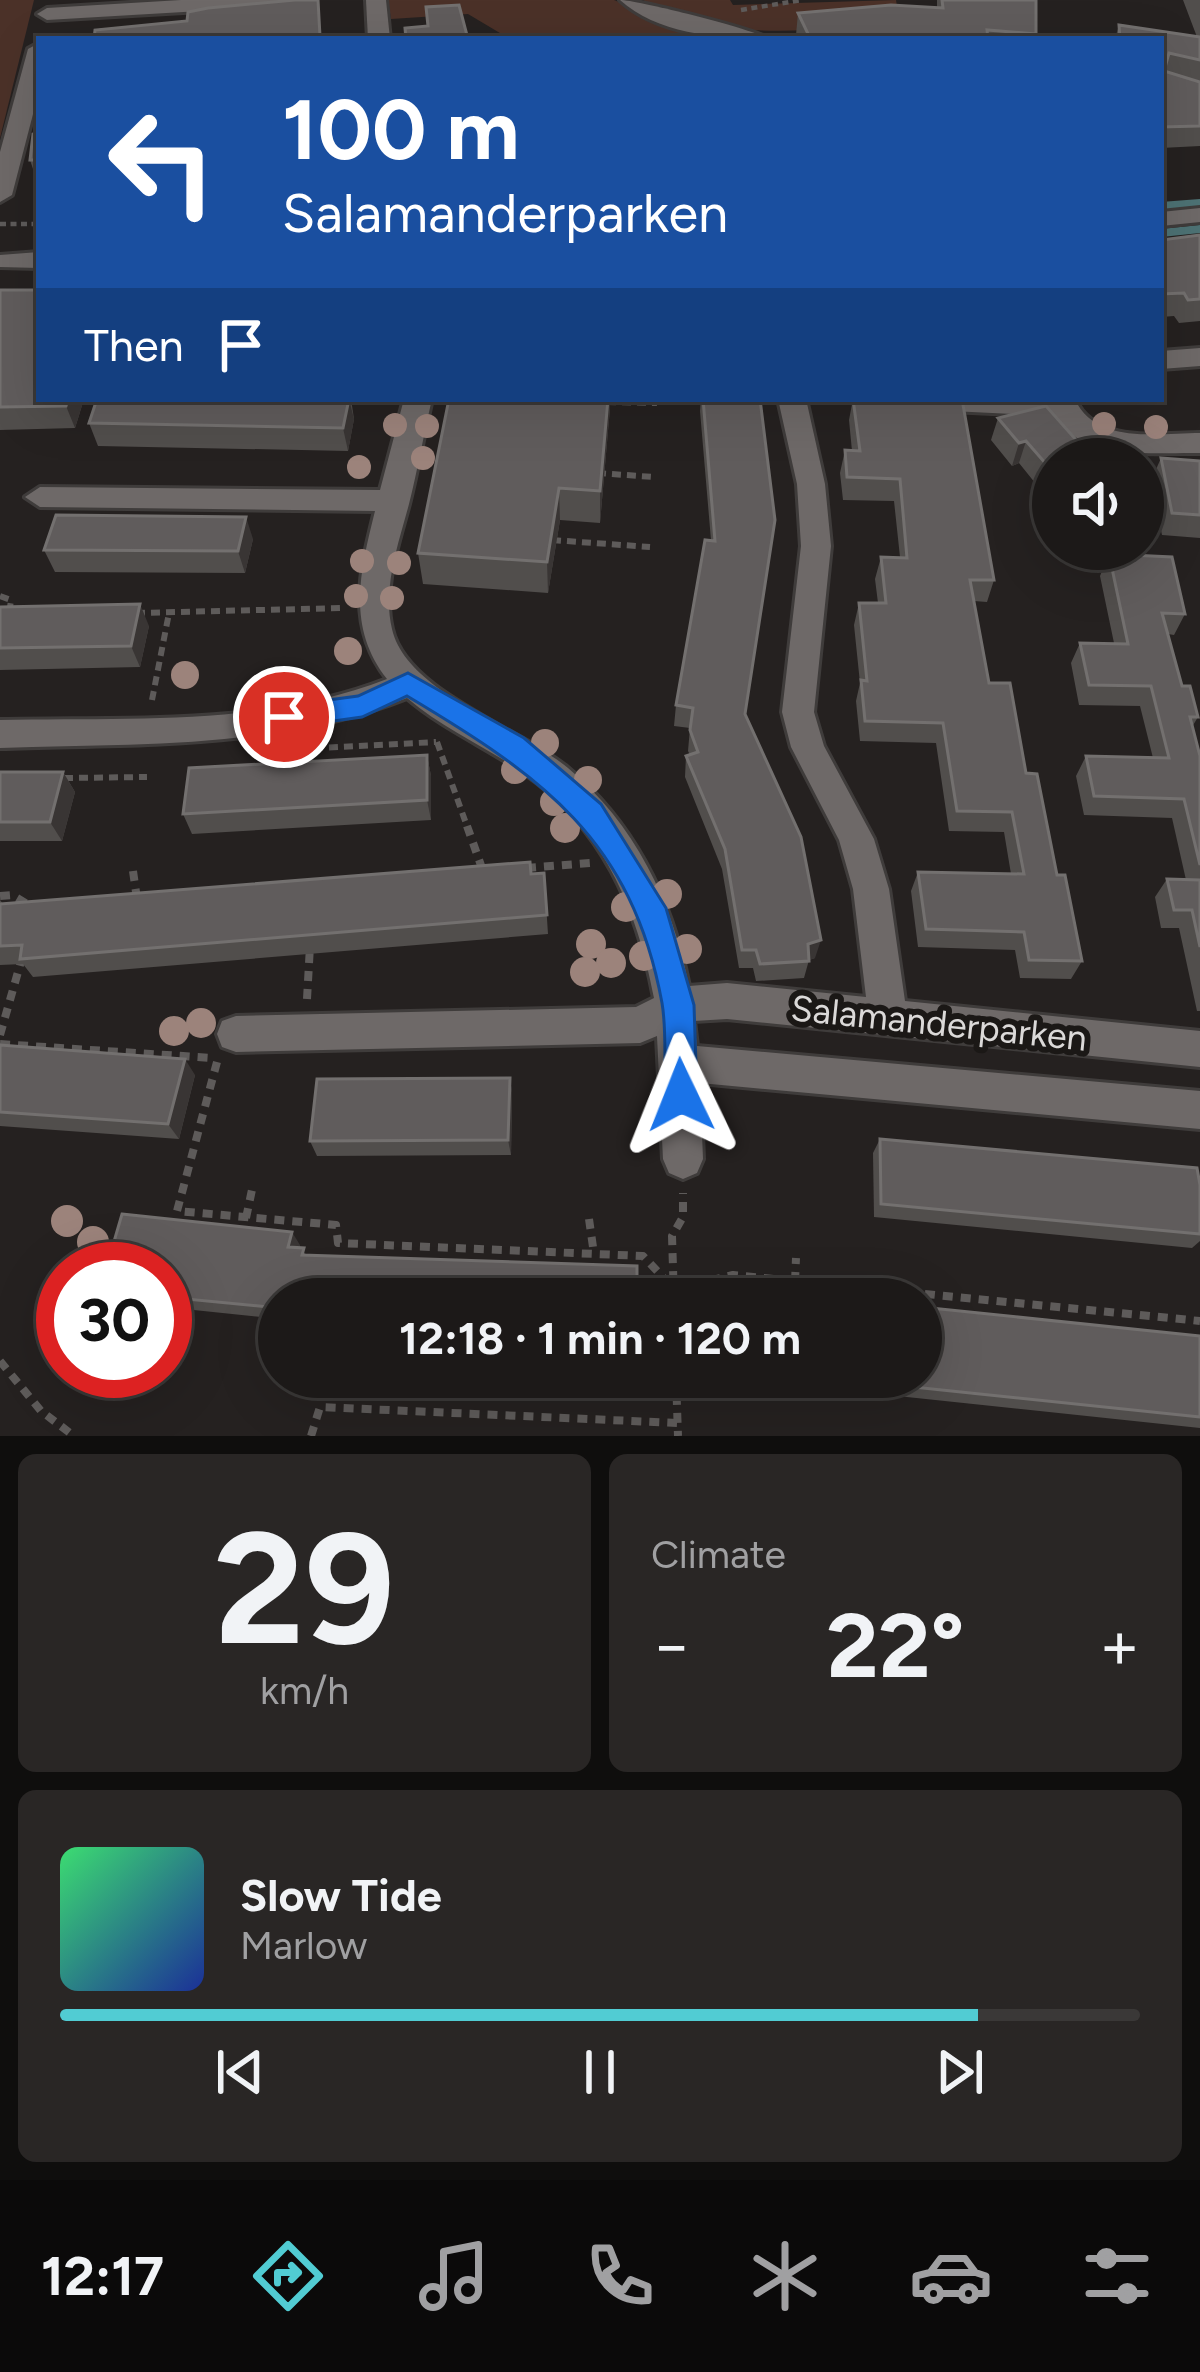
<!DOCTYPE html>
<meta charset="utf-8">
<style>
body{margin:0;font-family:Figtree,sans-serif;background:#292625;color:#f1f3f6;height:100vh;display:flex;flex-direction:column;font-size:45px;white-space:nowrap}
*{box-sizing:border-box;margin:0}
p{font-size:39px;color:#a0a0a2}
.icon{flex:none;width:66px;height:66px;fill:none;stroke:currentColor;stroke-width:2;stroke-linecap:round;stroke-linejoin:round}
.map{position:relative;height:1436px;overflow:hidden}
.side{display:flex;flex-direction:column;gap:18px;padding:18px;background:#0f0e0d;flex:1}
.side>*{flex:none}
.guide{position:absolute;left:36px;top:36px;width:1128px;height:366px;border-radius:0px;box-shadow:0 12px 48px #0002,0 0 0 3px #3a3837;background:#1a4fa0;color:#fff;overflow:hidden}
.tools{position:absolute;left:1032px;top:438px;display:grid;gap:24px}
.tools a{display:grid;place-items:center;width:132px;height:132px;border-radius:50%;background:#1c1918;box-shadow:0 12px 48px #0002,0 0 0 3px #3a3837;font-size:60px}
.speed{position:absolute;left:36px;top:1242px;display:flex;gap:24px;font-size:60px;font-weight:700;text-align:center}
.speed>*{display:grid;place-content:center;width:156px;height:156px;border-radius:50%;background:#1c1918;box-shadow:0 12px 48px #0002,0 0 0 3px #3a3837;line-height:1}
.speed .limit{border:18px solid #d22;background:#fff;color:#111}
.pin{position:absolute;display:grid;place-items:center;width:102px;height:102px;color:#fff;margin:-51px;border:6px solid #fff;border-radius:50%;box-shadow:0 3px 12px #0007}
.me{position:absolute;width:132px;margin:-66px;rotate:358deg;stroke-linejoin:round;filter:drop-shadow(0 0 9px #0008)}
.turn{display:flex;align-items:center;gap:42px;height:252px;padding:0 48px;font-size:54px}
.turn .icon{width:156px;height:156px;stroke-width:2.5}
.turn b{display:block;font-size:84px;line-height:102px}
.then{display:flex;align-items:center;height:114px;padding:0 48px;background:#0003;gap:24px;font-size:45px}
.big{font-size:90px;font-weight:700;line-height:1.1}
.side .tile{flex:1;display:flex;flex-direction:column;justify-content:center;gap:18px;min-width:0;padding:0 42px;border-radius:18px;background:#292625}
.side .dial{align-items:center;gap:0}
.dial b{font-size:156px;line-height:1}
.song{display:flex;align-items:center;gap:36px}
.cover{width:144px;height:144px;border-radius:18px;background:linear-gradient(135deg,hsl(140 70% 55%),hsl(230 70% 35%))}
.played{height:12px;border-radius:6px;background:linear-gradient(90deg,#51ccd3 85%,#3a3837 85%)}
.keys{display:flex;justify-content:space-around;direction:ltr}
.heat{display:flex;justify-content:space-between;align-items:center;font-size:66px;direction:ltr}
.side .tiles{flex:1;display:grid;gap:18px;grid-template-columns:1fr 1fr}
.tile:last-child{grid-column:span 2}
.trip{position:absolute;left:258px;top:1278px;width:684px;height:120px;border-radius:60px;background:#1c1918;box-shadow:0 12px 48px #0002,0 0 0 3px #3a3837;font-weight:700;line-height:120px;text-align:center}
.tabs{display:flex;height:192px;justify-content:space-around;align-items:center;background:#0b0a0a;color:#a0a0a2}
.tabs .icon{width:84px;height:84px}
.tabs .on{color:#51ccd3}
.tabs b{font-size:54px;color:#f1f3f6}
.map>svg:first-child{display:block}
.green{fill:#4b3128}
.lines{fill:none;stroke-linecap:round;stroke-linejoin:round}
.stream{stroke:#4d7274;stroke-width:8}
.minor-casing{stroke:#3f3c3b;stroke-width:6}
.path-far2{stroke:#5e5b5a;stroke-width:4.5;stroke-dasharray:6 4.5;stroke-linecap:butt}
.path-far1{stroke:#5e5b5a;stroke-width:6;stroke-dasharray:9 6;stroke-linecap:butt}
.path{stroke:#5e5b5a;stroke-width:8;stroke-dasharray:10 8;stroke-linecap:butt}
.minor{fill:#6e6968;fill-rule:evenodd}
.tree{fill:#9c837b}
.wall{fill:#514e4c}
.shaded-wall{fill:#393534}
.building{fill:#605c5c;stroke:#73706f;stroke-width:3}
.route{fill:#1a73e8;stroke:#114b97;stroke-width:3}
.labels{text-anchor:middle;dominant-baseline:central;stroke-width:12;stroke-linejoin:round;paint-order:stroke}
.street-label{font-size:36px;fill:#dbd9d8;stroke:#1b1816}
</style>
<div class="map">
<svg width="1200" height="1436" viewBox="0 0 1200 1436">
<rect width="100%" height="100%" fill="#252120"/>
<!-- green -->
<g class="green">
<path d="M0 0H34L0 138Z"/>
<path d="M388 0H614L703 37 510 39 468 14 391 19Z"/>
<path d="M643 0H730L733 5 896 0 900 23C815 29 721 45 643 0Z"/>
</g>
<g class="lines">
<!-- stream -->
<g class="stream">
<path d="M1161 206 1200 203"/>
<path d="M1161 233 1200 229"/>
</g>
<!-- minor casing -->
<g class="minor-casing">
<g id="minor">
<path d="M181 0H298L288 6 47 20 37 14 47 8Z"/>
<path d="M366 0H386L390 39H368Z"/>
<path d="M620 0C638 0 756 30 769 39 720 39 657 34 620 0Z"/>
<path d="M39 43V91L12 195 0 202V152L28 49Z"/>
<path d="M1200 208V222L1161 226V212Z"/>
<path d="M39 252V268L0 267V255Z"/>
<path d="M1200 348V366L1161 369V351Z"/>
<path d="M404 399H432C424 433 417 473 409 504 399 542 382 588 392 629 406 692 521 729 568 768 635 824 672 901 689 986L727 983 866 997 853 889 839 840 791 747 782 712 801 546 797 484 778 399H806L825 484 831 546 814 712 824 746 874 839 889 889 905 1001 1200 1031V1067L727 1019 694 1021 697 1046 1200 1091V1129L700 1083 703 1159 697 1173 683 1179 669 1173 663 1159 657 1036 640 1043 236 1052 222 1047 217 1034 222 1021 236 1016 636 1007 654 998C637 907 602 827 524 773 486 747 442 728 407 698 276 750 138 743 0 748V720C129 717 264 727 387 679 346 627 360 571 375 511L40 507 25 497 40 487 380 490Z"/>
<path d="M875 399H1075C1095 445 1159 433 1200 433V453C1153 452 1084 462 1054 416L889 408Z"/>
</g>
</g>
<!-- path-far2 -->
<g class="path-far2">
<path d="M741 10 802 0"/>
<path d="M0 224H39"/>
</g>
<!-- path-far1 -->
<g class="path-far1">
<path d="M607 402 657 403"/>
<path d="M597 473 654 477"/>
<path d="M552 540 650 547"/>
<path d="M0 596 11 600 9 615"/>
<path d="M136 613 344 608"/>
<path d="M152 700 169 613"/>
<path d="M437 742 468 829"/>
<path d="M299 749 436 742"/>
<path d="M64 778 147 777"/>
</g>
<!-- path -->
<g class="path">
<path d="M467 826 483 871"/>
<path d="M526 868 590 863"/>
<path d="M133 871 137 899"/>
<path d="M0 896 12 895 29 905"/>
<path d="M307 999 310 946"/>
<path d="M0 1035 22 958"/>
<path d="M0 1044 212 1058"/>
<path d="M217 1062 177 1211 336 1225 338 1243 643 1256 674 1289 733 1275 1200 1321"/>
<path d="M246 1218 253 1185"/>
<path d="M589 1219 594 1254"/>
<path d="M795 1282 796 1258"/>
<path d="M674 1299 672 1236 683 1217V1193"/>
<path d="M0 1361 41 1411 74 1436"/>
<path d="M676 1377 678 1436"/>
<path d="M311 1436 320 1407 677 1423"/>
</g>
<!-- minor -->
<use href="#minor" class="minor"/>
</g>
<!-- trees -->
<g class="tree">
<circle cx="1104" cy="424" r="12"/>
<circle cx="395" cy="425" r="12"/>
<circle cx="427" cy="426" r="12"/>
<circle cx="1156" cy="427" r="12"/>
<circle cx="423" cy="458" r="12"/>
<circle cx="359" cy="467" r="12"/>
<circle cx="362" cy="561" r="12"/>
<circle cx="399" cy="563" r="12"/>
<circle cx="356" cy="596" r="12"/>
<circle cx="392" cy="598" r="12"/>
<circle cx="348" cy="651" r="14"/>
<circle cx="185" cy="675" r="14"/>
<circle cx="545" cy="743" r="14"/>
<circle cx="515" cy="770" r="14"/>
<circle cx="588" cy="780" r="14"/>
<circle cx="554" cy="802" r="14"/>
<circle cx="565" cy="828" r="15"/>
<circle cx="667" cy="894" r="15"/>
<circle cx="626" cy="907" r="15"/>
<circle cx="591" cy="944" r="15"/>
<circle cx="687" cy="949" r="15"/>
<circle cx="644" cy="956" r="15"/>
<circle cx="611" cy="963" r="15"/>
<circle cx="585" cy="972" r="15"/>
<circle cx="201" cy="1023" r="15"/>
<circle cx="174" cy="1031" r="15"/>
<circle cx="67" cy="1221" r="16"/>
<circle cx="93" cy="1242" r="16"/>
</g>
<!-- wall -->
<g class="wall">
<path d="M937 0H1036L1034 39H797L796 35 798 13 937 8Z"/>
<path d="M1183 0H1200V146L1161 148V39H1115L1119 25 1197 37Z"/>
<path d="M39 133V183L38 184 30 160Z"/>
<path d="M1200 235V321L1179 323 1174 316 1161 317V240Z"/>
<path d="M0 290 84 399 75 428 0 430Z"/>
<path d="M97 399H351L354 419 348 451 98 446 89 423Z"/>
<path d="M701 399H760L745 714 815 958 809 960 804 978 756 981 753 968H739L722 869 685 777 686 756 690 755 688 751 690 728 674 726 676 705 711 540 700 411Z"/>
<path d="M853 399 994 580 987 602 974 601 989 683 1026 773 1082 961 1071 979 1020 978 1015 950 918 947 911 891 918 872 1011 874 1004 832 949 831 936 743 860 741 856 701 860 683 854 625 859 603H878L875 579 881 557H900L894 501 843 500 840 473 845 450 852 451 849 420Z"/>
<path d="M610 408 600 523 560 520 548 593 423 584 418 553Z"/>
<path d="M998 418 1053 459V497L1048 499 1019 463 1012 466 991 440Z"/>
<path d="M1161 458 1200 461V538L1162 535 1151 481Z"/>
<path d="M253 539 245 573 55 572 44 550Z"/>
<path d="M1109 554 1185 614 1174 635 1168 634 1182 686 1198 717 1192 727 1200 756V1011H1197L1179 928H1161L1155 897 1167 879 1186 880 1172 818 1084 815 1076 776 1086 756 1153 758 1140 706 1079 705 1071 663 1080 643H1114L1100 576Z"/>
<path d="M0 607 149 626 140 667 0 670Z"/>
<path d="M427 755 431 776V820L192 834 183 814Z"/>
<path d="M0 772H63L75 792 62 841H0Z"/>
<path d="M544 873 548 934 33 977 23 964 0 965V900L3 904Z"/>
<path d="M0 1045 195 1075 179 1139 0 1126Z"/>
<path d="M510 1078 512 1093 511 1155 317 1156 310 1141Z"/>
<path d="M880 1139 1200 1185V1241L1192 1248 874 1217 873 1153Z"/>
<path d="M300 1245 299 1248 308 1256 279 1299V1319L165 1307V1269Z"/>
<path d="M1200 1336V1428L784 1384V1377H921Z"/>
</g>
<!-- shaded-wall -->
<g class="shaded-wall">
<path d="M68 399H84L75 428 66 406Z"/>
<path d="M349 399 354 419 348 451 343 428Z"/>
<path d="M608 399H610V408L600 523V491Z"/>
<path d="M1026 441 1019 463 1012 466 1019 443Z"/>
<path d="M559 488 560 520 548 593 547 562Z"/>
<path d="M246 517 253 539 245 573 238 551Z"/>
<path d="M140 604 149 626 140 667 131 646Z"/>
<path d="M427 755 431 776V820L427 800Z"/>
<path d="M63 772 75 792 62 841 50 822Z"/>
<path d="M821 940 815 958 803 962 808 944Z"/>
<path d="M185 1059 195 1075 179 1139 168 1124Z"/>
<path d="M510 1078 512 1093 511 1155 508 1140Z"/>
<path d="M292 1232 300 1245 297 1259 288 1247Z"/>
</g>
<!-- building -->
<g class="building">
<path d="M295 0H318L320 36H329V39H94L95 30 187 21 188 12 208 8Z"/>
<path d="M942 0H1036V34L987 30 988 39 810 38 798 13 891 5 943 8Z"/>
<path d="M459 5 468 39H406L405 28 428 26 426 7Z"/>
<path d="M1119 25 1200 37V60L1169 53 1164 71 1200 82V126L1161 127V39H1120Z"/>
<path d="M729 34 730 39H668L667 35Z"/>
<path d="M39 133V160H30L33 134Z"/>
<path d="M1200 235V299L1188 300 1184 293 1161 294V240Z"/>
<path d="M0 290H39V399H68L66 406 0 407Z"/>
<path d="M97 399H349L343 428 89 423Z"/>
<path d="M449 399H608L600 491 559 488 547 562 418 553Z"/>
<path d="M703 399H760L775 520 745 714 801 837 821 940 808 944 809 961 760 964 756 950H742L725 849 686 756 698 752 690 730 693 708 676 705 705 540 715 541Z"/>
<path d="M853 399H962L994 580H970L989 683H1010L1026 773 1037 774 1057 875H1065L1082 961 1029 960 1024 932 926 929 918 872 1024 874 1012 812 957 811 943 723 865 721 861 680 867 681 859 603H886L881 557 907 558 900 479 847 477 845 450 860 451Z"/>
<path d="M1046 406 1093 459H1053V472L1026 441 1019 443 998 418Z"/>
<path d="M1161 458 1200 461V515L1172 513Z"/>
<path d="M56 515 246 517 238 551 44 550Z"/>
<path d="M1109 554 1172 557 1185 614 1162 613 1182 686H1190L1198 717H1190L1200 756V865L1184 799 1094 796 1086 756 1169 758 1151 686 1089 685 1080 643 1128 644Z"/>
<path d="M140 604 131 646 0 648V607Z"/>
<path d="M427 755V800L183 814 189 768Z"/>
<path d="M0 772H63L50 822H0Z"/>
<path d="M530 862 531 874 544 873 547 915 20 959 22 945 0 946V904Z"/>
<path d="M1167 879 1200 880V947L1192 910H1174Z"/>
<path d="M0 1045 185 1059 168 1124 0 1112Z"/>
<path d="M510 1078 508 1140 310 1141 317 1079Z"/>
<path d="M880 1139 1197 1168 1200 1185V1234L881 1204Z"/>
<path d="M122 1214 292 1232 288 1247 304 1248 302 1255 637 1266V1299H279V1308L165 1297V1269H106Z"/>
<path d="M807 1295 844 1299H807Z"/>
<path d="M921 1307 1200 1336V1417L818 1377H921Z"/>
</g>
<!-- route -->
<path class="route" d="M408 673 524 738 601 804 666 908 694 1005 697 1095 693 1106 681 1111 669 1106 665 1095C664 1065 667 1032 662 1003 632 839 541 776 407 696L362 717 284 728 271 717 284 706 358 696Z"/>
<g class="labels">
<!-- street labels -->
<g class="street-label">
<text transform="translate(939 1023) rotate(6)">Salamanderparken</text>
</g>
</g>
</svg>
<div class="tools">
<a><svg class="icon" aria-label="sound" viewBox="0 0 24 24"><path d="M4 9h4l5-4v14l-5-4H4zM17 9q2 3 0 6"/></svg></a>
</div>
<div class="speed"><div class="limit">30</div></div>
<div class="pin" style="left:284px;top:717px;background:#d93025"><svg class="icon" aria-label="arrive" viewBox="0 0 24 24"><path d="M6 21V4h12l-3 4 3 4H6"/></svg></div>
<svg class="me" style="left:681px;top:1095px" viewBox="-20 -20 40 40"><path d="M0-17L14 15 0 8-14 15z" fill="#1a73e8" stroke="#fff" stroke-width="4"/></svg>
<div class="trip">12:18 · 1 min · 120 m</div>
<div class="guide">
<div class="turn"><svg class="icon" aria-label="left" viewBox="0 0 24 24"><path d="M17 20v-9H6M10 6l-5 5 5 5"/></svg><div><b>100 m</b>Salamanderparken</div></div>
<div class="then">Then<svg class="icon" aria-label="arrive" viewBox="0 0 24 24"><path d="M6 21V4h12l-3 4 3 4H6"/></svg></div>
</div>
</div>
<section class="side">
<div class="tiles">
<div class="tile dial"><b>29</b><p>km/h</p></div>
<div class="tile"><p>Climate</p>
<div class="heat"><a>−</a><b class="big">22°</b><a>+</a></div>
</div>
<div class="tile">
<div class="song"><i class="cover"></i><div><b>Slow Tide</b><p>Marlow</p></div></div>
<div class="played"></div>
<div class="keys"><svg class="icon" aria-label="previous" viewBox="0 0 24 24"><path d="M18 5L8 12l10 7zM5 5v14"/></svg><svg class="icon" aria-label="pause" viewBox="0 0 24 24"><path d="M8 5v14M16 5v14"/></svg><svg class="icon" aria-label="next" viewBox="0 0 24 24"><path d="M6 5l10 7-10 7zM19 5v14"/></svg></div>
</div>
</div>
</section>
<nav class="tabs">
<b>12:17</b>
<svg class="icon on" aria-label="directions" viewBox="0 0 24 24"><path d="M12 3l9 9-9 9-9-9zM9 14v-3h6M13 9l2 2-2 2"/></svg>
<svg class="icon" aria-label="music" viewBox="0 0 24 24"><path d="M9 18V5l10-2v13"/><circle cx="6" cy="18" r="3"/><circle cx="16" cy="16" r="3"/></svg>
<svg class="icon" aria-label="phone" viewBox="0 0 24 24"><path d="M5 4h4l2 5-3 2q2 4 5 5l2-3 5 2v4C11 20 4 13 5 4z"/></svg>
<svg class="icon" aria-label="climate" viewBox="0 0 24 24"><path d="M12 3v18M4 7l16 10M4 17L20 7"/></svg>
<svg class="icon" aria-label="car" viewBox="0 0 24 24"><path d="M5 17H2v-5l4-1 3-4h7l3 4 3 1v5h-3M9 17h6M6 11h13"/><circle cx="7" cy="17" r="2"/><circle cx="17" cy="17" r="2"/></svg>
<svg class="icon" aria-label="filters" viewBox="0 0 24 24"><path d="M4 7h16M4 17h16"/><circle cx="9" cy="7" r="2"/><circle cx="15" cy="17" r="2"/></svg>
</nav>
